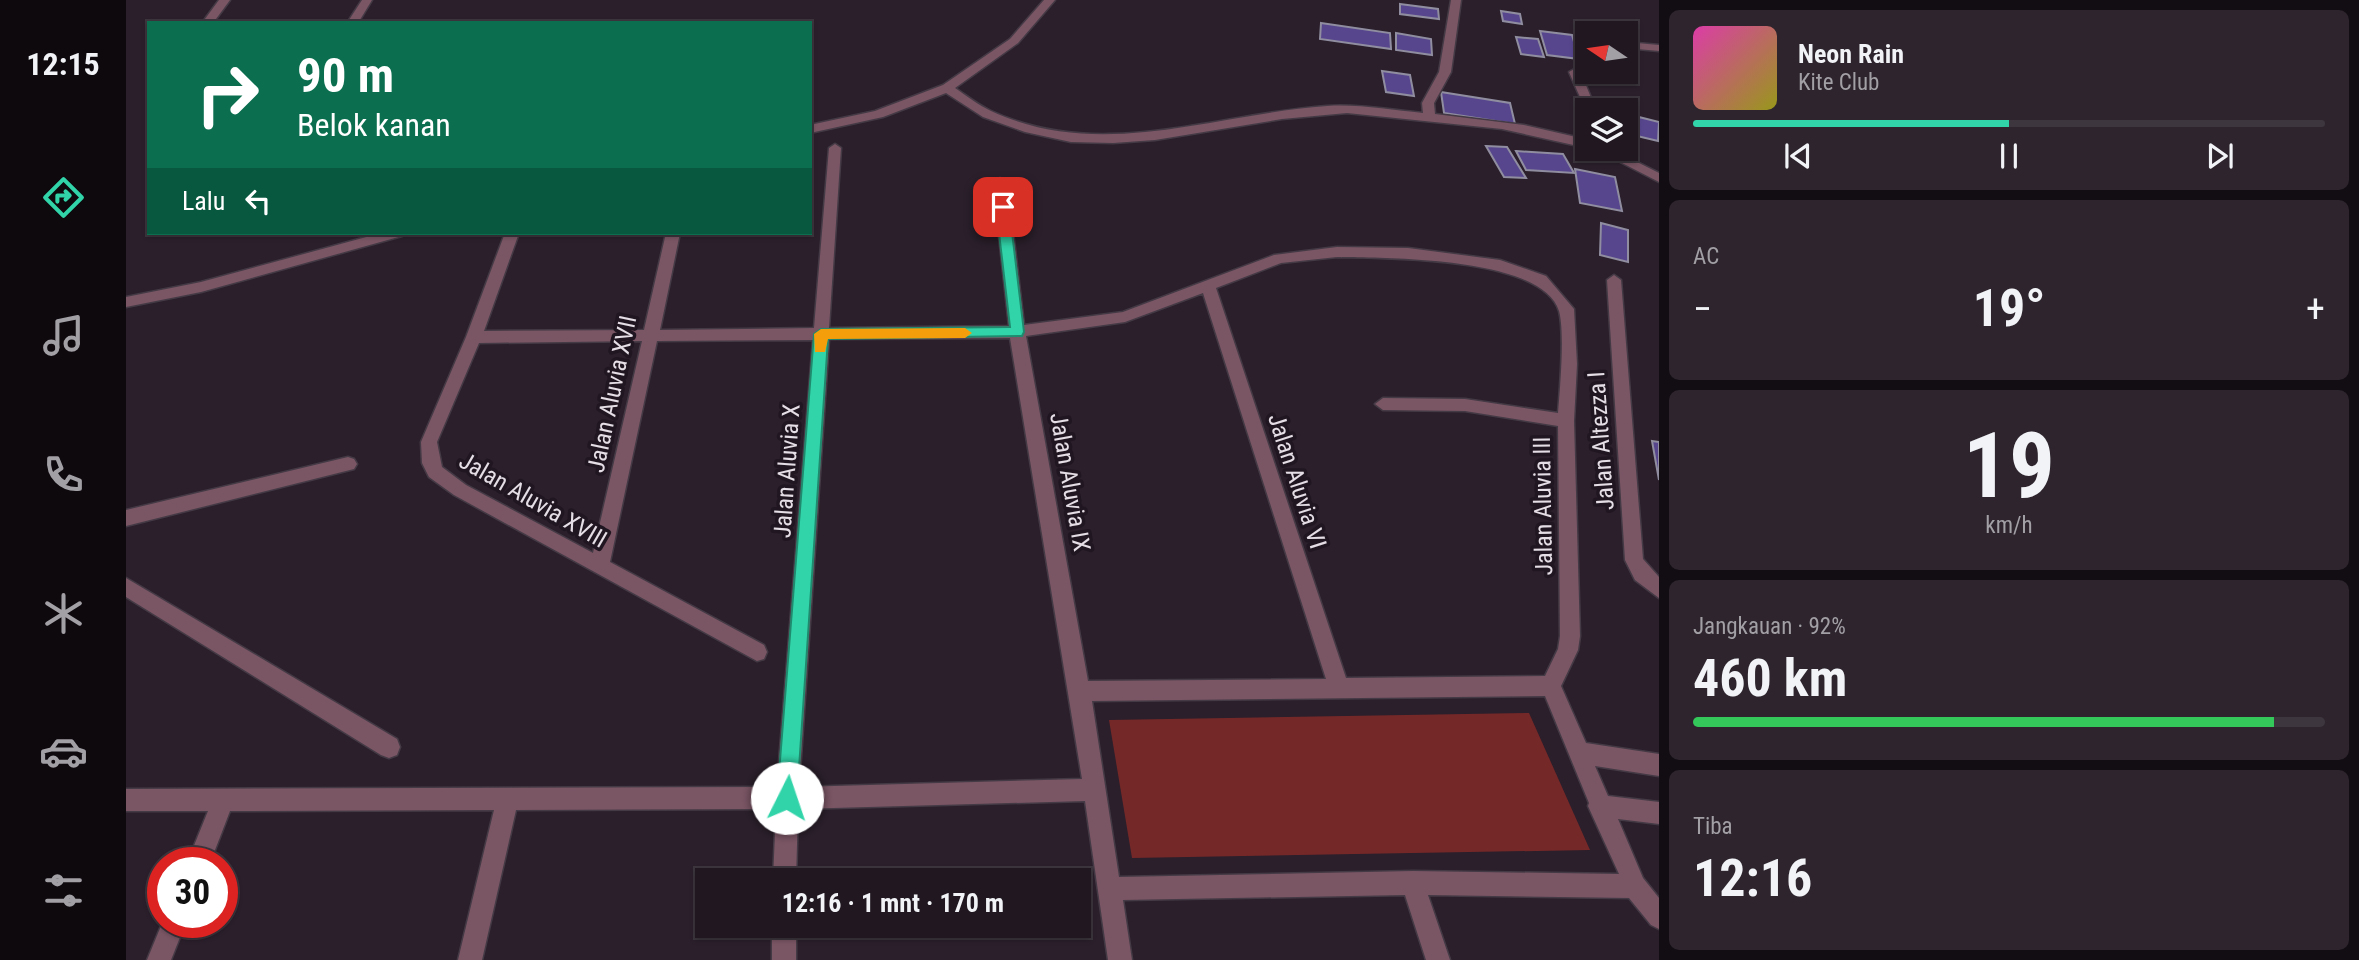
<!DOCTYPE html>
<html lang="id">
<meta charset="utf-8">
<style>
body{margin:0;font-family:"Roboto Condensed",sans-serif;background:#2d242d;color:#f1f3f6;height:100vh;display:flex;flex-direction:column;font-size:26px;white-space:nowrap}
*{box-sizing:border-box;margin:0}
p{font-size:23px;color:#a29fa5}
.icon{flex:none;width:38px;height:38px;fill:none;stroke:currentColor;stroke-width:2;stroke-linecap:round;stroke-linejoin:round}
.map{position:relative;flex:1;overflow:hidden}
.drawer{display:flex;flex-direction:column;gap:10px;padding:10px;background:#120d12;width:700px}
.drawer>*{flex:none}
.top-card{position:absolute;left:21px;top:21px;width:665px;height:214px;border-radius:0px;box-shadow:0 2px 5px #0004,0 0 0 2px #3d363e;background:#0b6e4f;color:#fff;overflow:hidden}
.needle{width:46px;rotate:283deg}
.tools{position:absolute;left:1449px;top:21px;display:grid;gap:14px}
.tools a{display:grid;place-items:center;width:63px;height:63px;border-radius:0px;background:#201720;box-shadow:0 2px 5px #0004,0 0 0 2px #3d363e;font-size:35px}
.speed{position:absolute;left:21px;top:847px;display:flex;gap:14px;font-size:35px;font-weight:700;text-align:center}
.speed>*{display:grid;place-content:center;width:91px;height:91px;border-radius:50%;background:#201720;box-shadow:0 2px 5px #0004,0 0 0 2px #3d363e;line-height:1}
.speed .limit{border:10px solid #d22;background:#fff;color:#111}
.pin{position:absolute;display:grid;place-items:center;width:60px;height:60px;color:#fff;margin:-30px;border-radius:14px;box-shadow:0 4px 10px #0006}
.me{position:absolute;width:77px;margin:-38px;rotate:4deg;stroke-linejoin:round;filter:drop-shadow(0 0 5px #0008)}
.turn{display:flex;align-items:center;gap:24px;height:147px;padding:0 35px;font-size:32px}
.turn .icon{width:91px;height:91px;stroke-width:2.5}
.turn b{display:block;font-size:49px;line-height:60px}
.then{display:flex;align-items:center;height:66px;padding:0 35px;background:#0003;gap:14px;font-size:26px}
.big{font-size:52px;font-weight:700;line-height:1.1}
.drawer .widget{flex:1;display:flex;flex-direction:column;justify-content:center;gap:10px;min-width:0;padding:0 24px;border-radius:10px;background:#2d242d}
.drawer .dial{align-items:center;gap:0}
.dial b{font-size:91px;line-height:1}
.song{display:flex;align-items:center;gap:21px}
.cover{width:84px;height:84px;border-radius:10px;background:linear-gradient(135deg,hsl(320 70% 55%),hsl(60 70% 35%))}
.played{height:7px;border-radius:4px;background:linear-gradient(90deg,#31d4a9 50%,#3d363e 50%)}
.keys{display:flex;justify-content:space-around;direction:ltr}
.heat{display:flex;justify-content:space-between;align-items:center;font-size:38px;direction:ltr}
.charge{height:10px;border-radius:5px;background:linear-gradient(90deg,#34c759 92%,#3d363e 0)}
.trip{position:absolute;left:569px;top:868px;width:396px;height:70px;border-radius:0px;background:#201720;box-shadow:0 2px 5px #0004,0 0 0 2px #3d363e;font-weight:700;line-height:70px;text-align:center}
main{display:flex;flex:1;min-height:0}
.tab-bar{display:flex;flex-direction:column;width:126px;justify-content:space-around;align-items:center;background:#0d090d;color:#a29fa5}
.tab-bar .icon{width:49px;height:49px}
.tab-bar .selected{color:#31d4a9}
.tab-bar b{font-size:32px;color:#f1f3f6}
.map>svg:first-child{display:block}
.green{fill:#752828}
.building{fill:#57468e;stroke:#8f8d9f;stroke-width:2}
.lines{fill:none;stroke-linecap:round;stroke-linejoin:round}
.minor-casing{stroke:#443a45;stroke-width:3}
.minor{fill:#7a5564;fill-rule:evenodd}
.route{fill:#31d4a9;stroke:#208a6e;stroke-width:2}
.slow{fill:#f59e0b}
.labels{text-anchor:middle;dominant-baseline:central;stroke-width:7;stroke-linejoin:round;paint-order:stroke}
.street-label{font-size:24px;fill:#e5dee6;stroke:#201621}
</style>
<main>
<nav class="tab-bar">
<b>12:15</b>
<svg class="icon selected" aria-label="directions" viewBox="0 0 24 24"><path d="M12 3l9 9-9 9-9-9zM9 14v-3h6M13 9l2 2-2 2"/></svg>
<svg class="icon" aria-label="music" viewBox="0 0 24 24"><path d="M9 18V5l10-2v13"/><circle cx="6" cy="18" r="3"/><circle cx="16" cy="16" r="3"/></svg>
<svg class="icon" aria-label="phone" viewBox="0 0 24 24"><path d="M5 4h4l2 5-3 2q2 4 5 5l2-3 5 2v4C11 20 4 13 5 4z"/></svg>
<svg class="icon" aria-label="climate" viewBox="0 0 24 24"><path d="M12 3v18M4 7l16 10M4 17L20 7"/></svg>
<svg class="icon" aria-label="car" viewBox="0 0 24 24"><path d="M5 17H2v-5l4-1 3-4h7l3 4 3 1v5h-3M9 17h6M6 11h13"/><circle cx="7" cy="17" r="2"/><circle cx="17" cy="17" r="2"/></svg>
<svg class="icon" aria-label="filters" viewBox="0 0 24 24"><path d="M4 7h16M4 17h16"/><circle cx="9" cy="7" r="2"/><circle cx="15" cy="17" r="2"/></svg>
</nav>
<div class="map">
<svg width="1533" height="960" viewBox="0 0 1533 960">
<rect width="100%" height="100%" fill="#2a1f2b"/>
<!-- green -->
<path class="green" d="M1403 713 1464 850 1006 858 983 720Z"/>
<!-- building -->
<g class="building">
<path d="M1274 4 1312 9 1313 19 1274 14Z"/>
<path d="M1375 11 1394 14 1396 24 1377 21Z"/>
<path d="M1195 23 1264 33 1265 49 1194 39Z"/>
<path d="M1414 31 1446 35 1453 59 1421 55Z"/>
<path d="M1270 33 1305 39 1306 55 1270 50Z"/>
<path d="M1390 37 1412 39 1418 57 1395 54Z"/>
<path d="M1256 71 1284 75 1288 96 1260 92Z"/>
<path d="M1315 92 1384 103 1389 124 1318 113Z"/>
<path d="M1513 117 1533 122 1532 141 1511 136Z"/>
<path d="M1360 146 1381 147 1400 178 1378 177Z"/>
<path d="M1390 151 1437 154 1448 173 1400 170Z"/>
<path d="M1449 169 1489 177 1496 211 1454 203Z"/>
<path d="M1475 223 1502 230V262L1474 255Z"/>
<path d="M1526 441 1533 442V480Z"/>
</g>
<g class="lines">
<!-- minor casing -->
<g class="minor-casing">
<g id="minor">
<path d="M93 0H104L87 23H76Z"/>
<path d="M236 0H246L232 23H221Z"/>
<path d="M918 0H929L892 43 829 88C841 96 852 105 865 111 975 162 1087 114 1201 106 1233 104 1265 110 1297 113L1296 103 1313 72 1325 0H1335L1325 72 1308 103 1309 114 1398 125 1450 137 1455 123 1461 119V148L1376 129 1221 113 1156 119 1029 140 987 143 945 142 899 132 857 117 820 93 757 117 684 133V125L749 111 817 85 884 39Z"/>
<path d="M1500 42 1533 45V51L1500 48Z"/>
<path d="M1461 62V70L1455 73 1470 110H1461V113L1443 72Z"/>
<path d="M709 144 715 148 703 328 883 326 867 182 874 178 881 182 898 325 997 312 1148 255 1211 247 1282 248 1374 260 1420 276 1448 309 1451 364 1448 421 1454 636 1452 650 1435 686 1460 743 1533 754V776L1469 766 1482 796 1533 802V824L1492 819 1517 878 1533 898V929L1525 925 1503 898 1302 895 1324 960H1300L1279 895 997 900 1006 960H982L959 801 672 809 670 880H647L650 809 390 810 356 960H332L368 810 104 811 84 863H61L82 811H0V789L651 787 687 340 531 341 484 562 638 645 641 652 638 659 631 661 328 495 303 477 296 463 295 442 340 337 379 233H393L358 331 518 330 540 233H554L534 330 688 328 703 148ZM1211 257C1258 258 1416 256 1433 311 1439 333 1434 388 1432 413L1339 399 1257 398 1249 404 1257 410 1339 411 1432 426 1434 636 1432 649 1419 676 1220 678 1090 288 1155 263ZM1077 293 1200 679 962 681 900 336 999 322ZM884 338 956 779 673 787 703 339ZM516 341 467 553 340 485 316 467 311 442 353 343ZM1419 696 1463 803 1462 806 1493 874 1287 871 993 877 966 701Z"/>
<path d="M1469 149H1485L1533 173V182Z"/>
<path d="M255 233H278L276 236 75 292 0 307V297L75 282Z"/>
<path d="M1488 275 1495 280 1517 559 1533 577V598L1509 580 1499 560 1481 280Z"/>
<path d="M222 457 228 459 231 464 228 469 0 526V510Z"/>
<path d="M0 578 271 739 274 747 271 755 263 758 255 755 0 597Z"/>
<path d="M37 921 60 922 45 960H21Z"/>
<rect x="646" y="926" width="24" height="34"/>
</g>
</g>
<!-- minor -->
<use href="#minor" class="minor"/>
</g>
<!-- route -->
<path class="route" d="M877 203 883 207 898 332 896 336 702 339 671 798 668 805 661 808 654 805 651 798 688 334 695 329 884 327 870 207Z"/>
<!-- slow -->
<path class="slow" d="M839 328 846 333 839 338 702 339 699 352H689L688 334 695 329Z"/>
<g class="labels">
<!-- street labels -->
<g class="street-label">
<text transform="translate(486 394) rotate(-78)">Jalan Aluvia XVII</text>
<text transform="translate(1475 441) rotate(-94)">Jalan Altezza I</text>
<text transform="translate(661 471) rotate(-86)">Jalan Aluvia X</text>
<text transform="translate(1171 481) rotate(72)">Jalan Aluvia VI</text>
<text transform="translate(944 482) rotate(80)">Jalan Aluvia IX</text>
<text transform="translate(407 500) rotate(30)">Jalan Aluvia XVIII</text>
<text transform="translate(1417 506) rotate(-91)">Jalan Aluvia III</text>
</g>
</g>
</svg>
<div class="tools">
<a><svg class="needle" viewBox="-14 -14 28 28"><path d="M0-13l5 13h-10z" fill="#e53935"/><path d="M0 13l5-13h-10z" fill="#a29fa5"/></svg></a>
<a><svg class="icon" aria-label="layers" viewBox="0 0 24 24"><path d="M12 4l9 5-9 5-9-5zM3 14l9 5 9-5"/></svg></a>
</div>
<div class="speed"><div class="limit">30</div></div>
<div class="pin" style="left:877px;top:207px;background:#d93025"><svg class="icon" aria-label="arrive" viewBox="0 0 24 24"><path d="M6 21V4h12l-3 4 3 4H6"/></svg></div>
<svg class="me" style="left:661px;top:798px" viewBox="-20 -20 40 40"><circle r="19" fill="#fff"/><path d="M0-13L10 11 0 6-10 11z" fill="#31d4a9"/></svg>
<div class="trip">12:16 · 1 mnt · 170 m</div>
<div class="top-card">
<div class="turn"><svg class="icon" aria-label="right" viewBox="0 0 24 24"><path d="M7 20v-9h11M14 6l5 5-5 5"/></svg><div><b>90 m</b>Belok kanan</div></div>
<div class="then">Lalu<svg class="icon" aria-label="left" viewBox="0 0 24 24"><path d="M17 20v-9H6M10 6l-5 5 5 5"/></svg></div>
</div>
</div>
<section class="drawer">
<div class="widget">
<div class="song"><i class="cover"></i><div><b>Neon Rain</b><p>Kite Club</p></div></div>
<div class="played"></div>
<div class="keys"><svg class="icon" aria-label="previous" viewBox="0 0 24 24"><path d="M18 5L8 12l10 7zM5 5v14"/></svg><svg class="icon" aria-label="pause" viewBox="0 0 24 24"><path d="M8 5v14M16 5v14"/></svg><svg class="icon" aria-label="next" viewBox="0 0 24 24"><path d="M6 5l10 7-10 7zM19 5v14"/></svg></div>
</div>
<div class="widget"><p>AC</p>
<div class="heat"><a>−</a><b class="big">19°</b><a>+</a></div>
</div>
<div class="widget dial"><b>19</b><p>km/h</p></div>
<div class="widget"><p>Jangkauan · 92%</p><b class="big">460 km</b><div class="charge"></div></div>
<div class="widget"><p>Tiba</p><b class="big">12:16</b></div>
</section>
</main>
